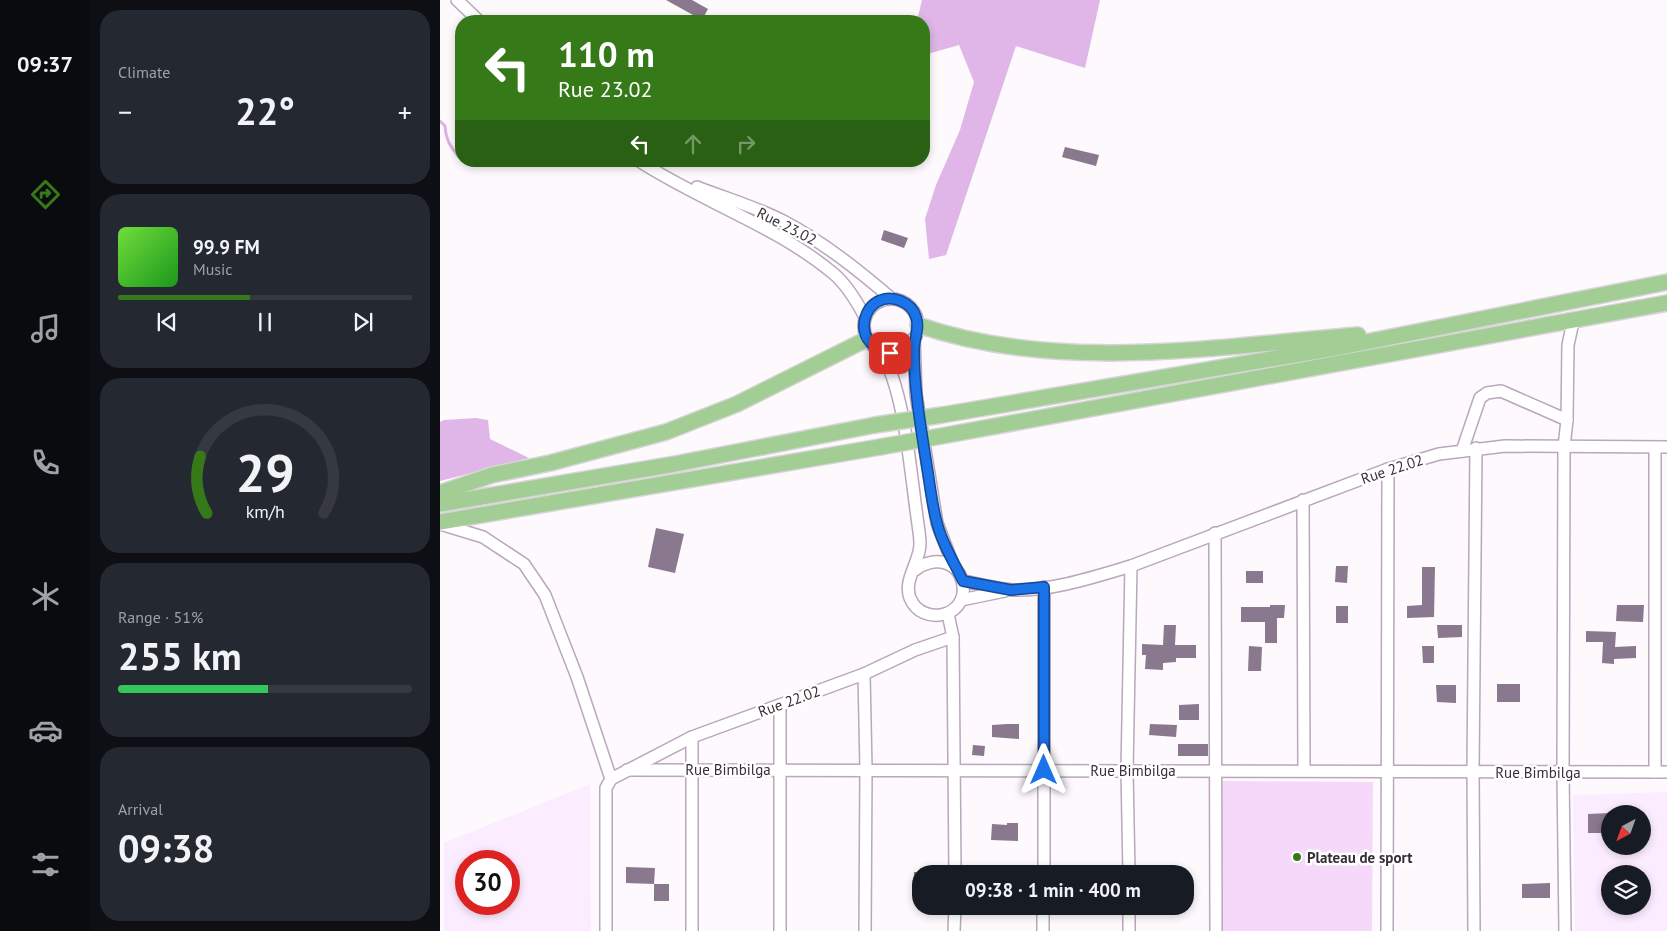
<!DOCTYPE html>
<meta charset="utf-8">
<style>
body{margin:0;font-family:"PT Sans",sans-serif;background:#242831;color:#f1f3f6;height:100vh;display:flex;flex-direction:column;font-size:19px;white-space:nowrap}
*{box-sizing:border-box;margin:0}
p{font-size:16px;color:#9ea1a6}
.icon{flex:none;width:28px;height:28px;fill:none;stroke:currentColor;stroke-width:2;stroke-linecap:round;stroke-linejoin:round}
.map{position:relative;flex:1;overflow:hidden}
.sheet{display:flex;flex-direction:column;gap:10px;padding:10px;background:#0d0f14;width:350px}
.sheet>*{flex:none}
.guide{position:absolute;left:15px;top:15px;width:475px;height:152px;border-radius:20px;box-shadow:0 2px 8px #0003;background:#357919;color:#fff;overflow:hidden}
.needle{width:32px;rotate:221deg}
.tools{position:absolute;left:1161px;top:805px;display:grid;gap:10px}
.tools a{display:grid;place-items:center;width:50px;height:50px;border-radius:50%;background:#171b24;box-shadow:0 2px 8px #0003;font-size:25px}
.speed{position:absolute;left:15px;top:850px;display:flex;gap:10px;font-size:25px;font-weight:700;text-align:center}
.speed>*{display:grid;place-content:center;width:65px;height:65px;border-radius:50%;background:#171b24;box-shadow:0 2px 8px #0003;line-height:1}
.speed .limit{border:8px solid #d22;background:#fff;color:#111}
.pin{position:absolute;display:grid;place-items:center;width:42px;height:42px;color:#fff;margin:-21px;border-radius:10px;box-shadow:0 2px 8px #0006}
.me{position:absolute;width:55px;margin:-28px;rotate:0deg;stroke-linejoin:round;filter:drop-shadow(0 0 4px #0008)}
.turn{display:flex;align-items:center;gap:18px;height:105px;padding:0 20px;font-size:22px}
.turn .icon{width:65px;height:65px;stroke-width:2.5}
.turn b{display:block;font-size:35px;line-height:42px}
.lanes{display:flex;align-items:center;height:48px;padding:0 20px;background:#0003;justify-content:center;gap:25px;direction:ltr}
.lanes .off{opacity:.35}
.big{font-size:38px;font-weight:600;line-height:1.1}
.sheet .tile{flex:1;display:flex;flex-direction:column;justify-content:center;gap:8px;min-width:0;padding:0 18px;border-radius:20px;background:#242831}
.sheet .dial{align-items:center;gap:0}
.dial svg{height:130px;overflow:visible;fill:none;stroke:#363941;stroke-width:7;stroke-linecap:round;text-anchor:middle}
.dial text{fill:#f1f3f6;stroke:none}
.song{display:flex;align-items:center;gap:15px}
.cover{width:60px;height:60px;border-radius:8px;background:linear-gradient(135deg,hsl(100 70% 55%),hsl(120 70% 35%))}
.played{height:5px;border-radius:2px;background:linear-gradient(90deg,#357919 45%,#363941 45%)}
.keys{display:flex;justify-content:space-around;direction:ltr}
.heat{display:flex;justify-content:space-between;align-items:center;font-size:28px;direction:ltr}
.charge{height:8px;border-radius:4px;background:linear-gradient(90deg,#34c759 51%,#363941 0)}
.trip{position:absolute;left:472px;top:865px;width:282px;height:50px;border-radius:20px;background:#171b24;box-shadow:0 2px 8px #0003;font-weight:600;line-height:50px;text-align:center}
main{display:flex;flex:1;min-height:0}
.dock{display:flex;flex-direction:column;width:90px;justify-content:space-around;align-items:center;background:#090b0e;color:#9ea1a6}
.dock .icon{width:35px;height:35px}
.dock .selected{color:#357919}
.dock b{font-size:22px;color:#f1f3f6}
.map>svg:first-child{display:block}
.built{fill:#fcecff;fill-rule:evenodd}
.green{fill:#f5d8fa}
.forest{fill:#dfb6e7}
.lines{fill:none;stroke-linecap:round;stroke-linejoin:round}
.stream{stroke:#dbb2e2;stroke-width:3}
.building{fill:#8a788e}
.minor-casing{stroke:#baa6bd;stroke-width:14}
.major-casing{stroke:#d7d5d7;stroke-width:18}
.minor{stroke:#fff;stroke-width:11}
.major{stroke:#a2cd94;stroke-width:15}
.major-bridge-casing{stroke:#d7d5d7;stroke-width:18;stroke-linecap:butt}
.major-bridge{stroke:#a2cd94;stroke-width:15}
.route-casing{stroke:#114b97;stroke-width:12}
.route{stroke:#1a73e8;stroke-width:9}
.poi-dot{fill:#357919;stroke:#fff;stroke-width:2}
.labels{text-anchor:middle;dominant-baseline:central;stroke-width:5;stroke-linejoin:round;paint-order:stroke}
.street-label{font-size:15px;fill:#362e37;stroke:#fff}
.poi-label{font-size:15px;font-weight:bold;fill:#362e37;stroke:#fff;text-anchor:start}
</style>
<main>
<nav class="dock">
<b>09:37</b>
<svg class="icon selected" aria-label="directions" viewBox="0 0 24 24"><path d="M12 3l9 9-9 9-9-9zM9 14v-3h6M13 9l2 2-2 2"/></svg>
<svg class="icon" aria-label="music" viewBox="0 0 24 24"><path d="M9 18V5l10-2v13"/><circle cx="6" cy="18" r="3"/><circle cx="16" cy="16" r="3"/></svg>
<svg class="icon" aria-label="phone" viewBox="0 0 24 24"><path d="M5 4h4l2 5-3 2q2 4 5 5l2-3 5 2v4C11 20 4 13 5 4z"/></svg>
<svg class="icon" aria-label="climate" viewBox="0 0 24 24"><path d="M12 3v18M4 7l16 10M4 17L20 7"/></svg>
<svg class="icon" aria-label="car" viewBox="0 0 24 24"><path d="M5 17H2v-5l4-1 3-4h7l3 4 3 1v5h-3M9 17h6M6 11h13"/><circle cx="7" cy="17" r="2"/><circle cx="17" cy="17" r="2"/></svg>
<svg class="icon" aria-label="filters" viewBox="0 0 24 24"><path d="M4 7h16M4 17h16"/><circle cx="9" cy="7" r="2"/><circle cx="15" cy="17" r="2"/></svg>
</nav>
<section class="sheet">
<div class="tile"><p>Climate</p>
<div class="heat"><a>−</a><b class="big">22°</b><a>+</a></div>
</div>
<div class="tile">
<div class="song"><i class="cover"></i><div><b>99.9 FM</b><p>Music</p></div></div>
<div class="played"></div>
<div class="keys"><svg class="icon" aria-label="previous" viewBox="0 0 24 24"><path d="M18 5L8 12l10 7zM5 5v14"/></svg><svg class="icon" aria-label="pause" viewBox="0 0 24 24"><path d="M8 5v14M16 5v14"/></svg><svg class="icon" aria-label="next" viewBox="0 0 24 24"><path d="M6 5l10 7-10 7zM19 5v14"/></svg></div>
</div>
<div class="tile dial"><svg viewBox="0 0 100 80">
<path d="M14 69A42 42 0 1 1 86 69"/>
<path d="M14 69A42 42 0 0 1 10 34" stroke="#357919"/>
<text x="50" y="56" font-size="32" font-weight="700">29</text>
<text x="50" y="72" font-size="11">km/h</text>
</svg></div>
<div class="tile"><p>Range · 51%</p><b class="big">255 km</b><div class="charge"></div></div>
<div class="tile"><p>Arrival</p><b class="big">09:38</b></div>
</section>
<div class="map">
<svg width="1227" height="931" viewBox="0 0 1227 931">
<rect width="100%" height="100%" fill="#fdf9fd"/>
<!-- built -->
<g class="built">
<path d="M150 784 151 931H4V843ZM26 861H69V904H26Z"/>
<path d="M1227 792V931H1135L1133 795ZM1170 814H1202V846H1170ZM1170 874H1202V906H1170Z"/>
</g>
<!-- green -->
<path class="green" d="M782 781 933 782 932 931H782Z"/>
<!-- forest -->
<g class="forest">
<path d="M482 0H660L645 68 576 46 506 255 489 259 485 219 496 185 520 130 534 82 519 45 484 55V21H477Z"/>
<path d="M36 418 48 420 50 439 89 458 0 481V422L4 420Z"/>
</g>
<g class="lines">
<!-- stream -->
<path class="stream" d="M0 121 5 126C6 140 10 146 19 157"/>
</g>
<!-- building -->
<g class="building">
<path d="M226 0H252L268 9 262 20Z"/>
<path d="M625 147 659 155 656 166 622 157Z"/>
<path d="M444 230 468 238 464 248 441 240Z"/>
<path d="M216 528 244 534 235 573 208 567Z"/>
<path d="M896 566H908L907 583 895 582Z"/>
<path d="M982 567H995L994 617 967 618V606L982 605Z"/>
<rect x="806" y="571" width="17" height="12"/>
<path d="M830 605H845L844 618H837V643H825V622H801V607H830Z"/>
<path d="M1177 605H1204L1203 622 1176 621Z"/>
<rect x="896" y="606" width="12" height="17"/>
<path d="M724 625H736L735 645H756V658H736V662L723 663V670L705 669 706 655H702V644L723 645Z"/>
<path d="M997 625H1022V637L998 638Z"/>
<path d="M1146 631 1176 632 1175 647 1196 646V658L1174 659V664L1162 663 1163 642H1146Z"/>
<path d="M809 646 822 647 821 671H808Z"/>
<path d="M982 646H994V663H983Z"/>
<rect x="1057" y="684" width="23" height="18"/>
<path d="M996 685H1016V703L997 702Z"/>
<path d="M759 704V720H739V705Z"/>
<path d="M567 724H579V739L552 737V725Z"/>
<path d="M710 724 737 725 736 737 709 735Z"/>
<rect x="738" y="744" width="30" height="12"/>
<path d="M533 745 545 746 544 756 532 755Z"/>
<path d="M1170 813V833H1148V814Z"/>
<path d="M567 823H578V841L551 840 552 824 567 825Z"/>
<path d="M186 867 215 868 214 884 186 883Z"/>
<path d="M474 872H481V901H473Z"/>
<path d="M1110 883V898H1082V884Z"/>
<rect x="214" y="884" width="15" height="17"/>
</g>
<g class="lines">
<!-- minor casing -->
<g class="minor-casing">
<g id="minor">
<path d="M17 0 39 21"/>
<path d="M199 161C262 202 337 226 394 274 407 285 417 302 425 317"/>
<path d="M257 187C285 198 316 207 343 221 383 242 417 269 452 299"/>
<circle cx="451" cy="326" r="27"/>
<path d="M474 338 476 394 497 523 514 567"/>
<path d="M441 351C465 393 470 469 477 517 478 526 480 535 480 544 480 562 463 580 470 598 482 627 527 617 523 586 520 559 492 556 475 570"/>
<path d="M1022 451 1040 398 1047 393 1061 391 1127 420"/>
<path d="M863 500 864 770"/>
<path d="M0 524 43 537 84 564 105 595 137 677 171 779"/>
<path d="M775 533 776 931"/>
<path d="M523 581C539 584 556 589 573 590 612 591 654 577 691 566L948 469 999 454 1065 446 1227 447"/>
<path d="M521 600 565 591"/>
<path d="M508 614 513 637 515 874"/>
<path d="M424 674 426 769 425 931"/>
<path d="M187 770 1227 772"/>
<path d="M1215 772V447"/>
<path d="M604 874V587"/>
<path d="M689 874 687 770 691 566"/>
<path d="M689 906V931"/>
<path d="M166 931V788L171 779 252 737 424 674 475 650 513 637"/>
<path d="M252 931V737"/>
<path d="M340 931V705"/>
<path d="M514 931 515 906"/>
<path d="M603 931V906"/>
<path d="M947 931 948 469"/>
<path d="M1034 931 1033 771 1036 448"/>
<path d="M1125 931 1123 772 1124 447 1127 420 1128 345 1133 322"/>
</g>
</g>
<!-- major casing -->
<g class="major-casing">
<g id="major">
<path d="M478 325C617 373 774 347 918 335"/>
<path d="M502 415 901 347 1227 282"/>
<path d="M507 435 1227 303"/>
<path d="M0 493 52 475 110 463 226 432 297 404 427 339"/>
<path d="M0 504 235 464 435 425"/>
<path d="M0 522 440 447"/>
</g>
</g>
<!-- minor -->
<use href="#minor" class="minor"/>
<!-- major -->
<use href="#major" class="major"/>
<!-- major-bridge casing -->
<g class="major-bridge-casing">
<g id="major-bridge">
<path d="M435 425 502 415"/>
<path d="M440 447 507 435"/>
</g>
</g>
<!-- major-bridge -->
<use href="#major-bridge" class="major-bridge"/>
</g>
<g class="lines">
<!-- route casing -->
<g class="route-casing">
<path id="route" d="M450 353C405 344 425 286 461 301 468 304 474 310 476 317 480 328 474 339 474 350 474 390 481 428 487 467 490 485 492 505 497 523 502 544 514 562 523 581L571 590 604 587V770"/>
</g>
<!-- route -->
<use href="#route" class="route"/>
</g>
<!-- markers -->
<circle class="poi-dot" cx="857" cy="857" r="5"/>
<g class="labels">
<!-- street labels -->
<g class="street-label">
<text transform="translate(347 226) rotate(27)">Rue 23.02</text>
<text transform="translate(952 469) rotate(-18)">Rue 22.02</text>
<text transform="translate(349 701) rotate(-20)">Rue 22.02</text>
<text x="288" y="769">Rue Bimbilga</text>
<text x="693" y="770">Rue Bimbilga</text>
<text x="1098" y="772">Rue Bimbilga</text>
</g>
<!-- poi labels -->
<g class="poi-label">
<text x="867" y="857">Plateau de sport</text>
</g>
</g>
</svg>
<div class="tools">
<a><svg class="needle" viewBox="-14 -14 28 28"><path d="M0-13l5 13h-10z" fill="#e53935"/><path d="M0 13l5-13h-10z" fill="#9ea1a6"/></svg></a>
<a><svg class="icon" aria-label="layers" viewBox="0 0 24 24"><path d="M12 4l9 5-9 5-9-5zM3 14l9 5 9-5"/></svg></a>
</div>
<div class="speed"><div class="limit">30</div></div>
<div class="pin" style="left:450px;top:353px;background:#d93025"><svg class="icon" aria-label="arrive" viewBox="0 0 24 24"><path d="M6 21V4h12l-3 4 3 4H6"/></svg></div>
<svg class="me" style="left:604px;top:770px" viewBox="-20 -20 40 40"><path d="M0-17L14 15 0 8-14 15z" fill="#1a73e8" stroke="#fff" stroke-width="4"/></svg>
<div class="trip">09:38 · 1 min · 400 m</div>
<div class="guide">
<div class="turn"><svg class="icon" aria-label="left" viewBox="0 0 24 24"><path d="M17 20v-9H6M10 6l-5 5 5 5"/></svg><div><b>110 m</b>Rue 23.02</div></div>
<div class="lanes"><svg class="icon" aria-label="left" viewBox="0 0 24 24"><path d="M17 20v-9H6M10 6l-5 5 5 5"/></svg><svg class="icon off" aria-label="ahead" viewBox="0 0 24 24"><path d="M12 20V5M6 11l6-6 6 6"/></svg><svg class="icon off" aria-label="right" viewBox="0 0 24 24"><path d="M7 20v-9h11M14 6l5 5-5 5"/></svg></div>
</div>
</div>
</main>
